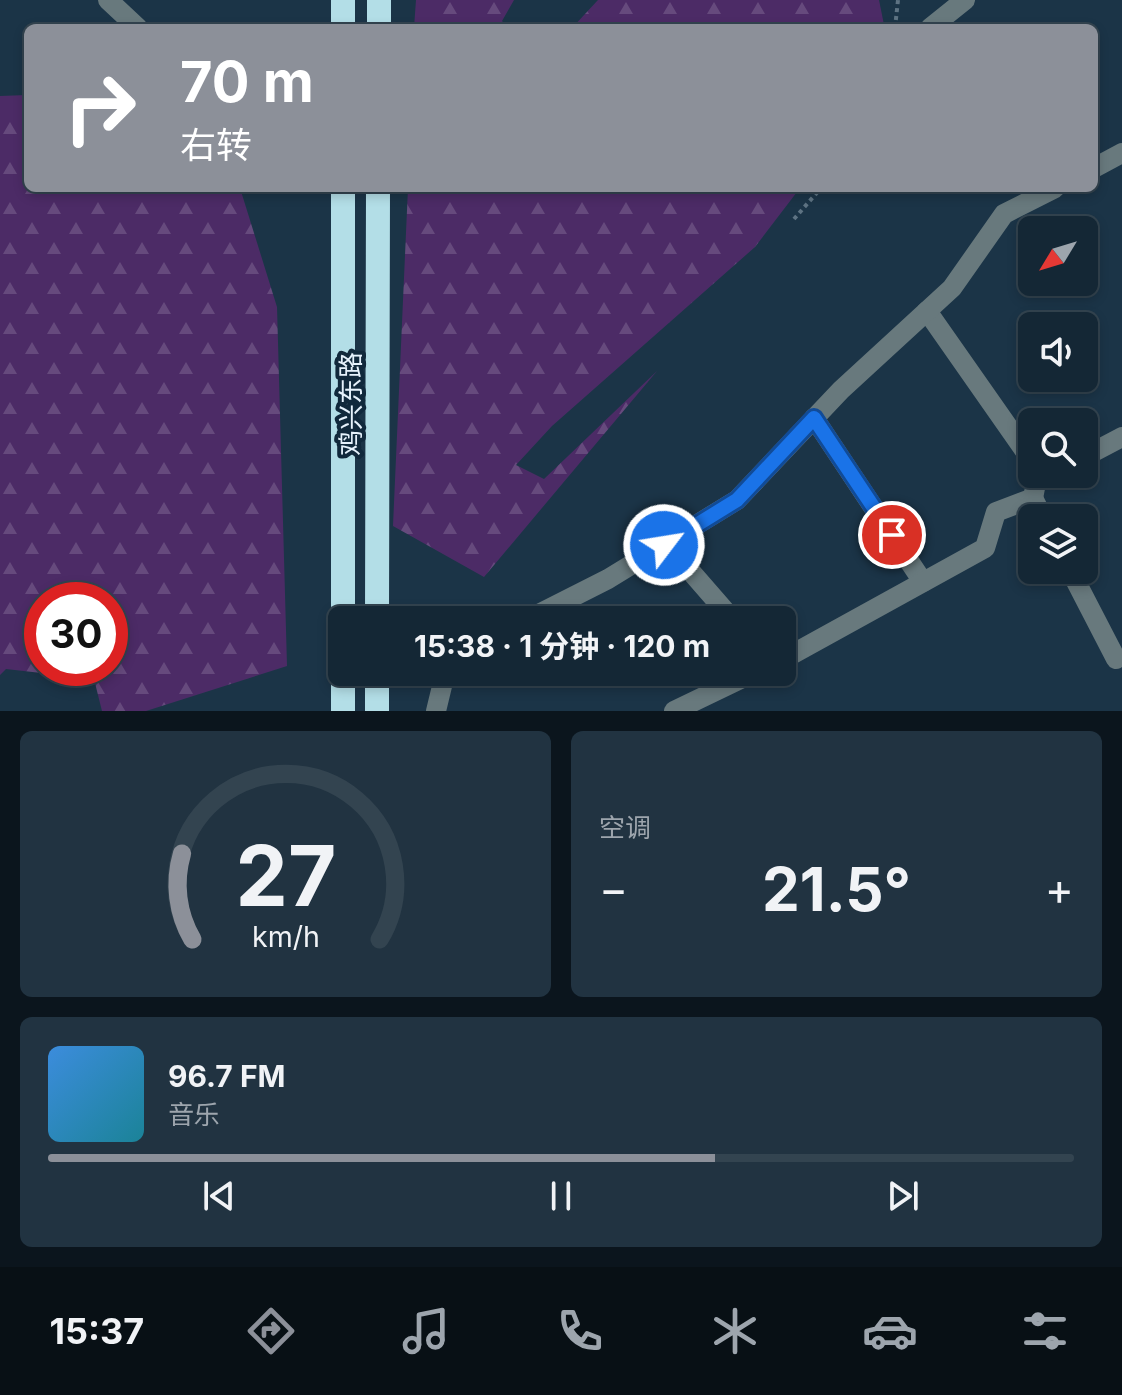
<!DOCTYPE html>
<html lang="zh">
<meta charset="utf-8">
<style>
body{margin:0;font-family:Inter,"Noto Sans SC",sans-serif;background:#213341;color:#f1f3f6;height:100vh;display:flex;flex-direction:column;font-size:30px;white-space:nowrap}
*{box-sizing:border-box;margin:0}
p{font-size:26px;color:#9da5ad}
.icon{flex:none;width:44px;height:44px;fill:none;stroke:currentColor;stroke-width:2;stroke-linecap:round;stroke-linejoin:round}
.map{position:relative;height:711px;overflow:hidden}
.panel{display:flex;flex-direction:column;gap:20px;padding:20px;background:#0b151d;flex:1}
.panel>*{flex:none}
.guide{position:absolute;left:24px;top:24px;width:1074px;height:168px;border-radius:12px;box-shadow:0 4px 12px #0003,0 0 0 2px #334450;background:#8c9099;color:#fff;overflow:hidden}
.needle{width:52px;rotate:232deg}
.fabs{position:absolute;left:1018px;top:216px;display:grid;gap:16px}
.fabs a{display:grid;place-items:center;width:80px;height:80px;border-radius:12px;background:#142735;box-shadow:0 4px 12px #0003,0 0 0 2px #334450;font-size:40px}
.speed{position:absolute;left:24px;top:582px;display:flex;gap:16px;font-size:40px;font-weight:700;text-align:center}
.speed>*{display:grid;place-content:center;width:104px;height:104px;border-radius:50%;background:#142735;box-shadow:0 4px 12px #0003,0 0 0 2px #334450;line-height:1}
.speed .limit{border:12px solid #d22;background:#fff;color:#111}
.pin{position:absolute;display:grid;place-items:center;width:68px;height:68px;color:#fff;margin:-34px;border:4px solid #fff;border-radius:50%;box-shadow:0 2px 8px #0007}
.me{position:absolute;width:88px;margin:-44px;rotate:59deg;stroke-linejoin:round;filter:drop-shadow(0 0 6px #0008)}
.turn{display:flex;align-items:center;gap:28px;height:168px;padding:0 24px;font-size:36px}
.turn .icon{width:104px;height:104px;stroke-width:2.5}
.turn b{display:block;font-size:56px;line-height:68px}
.big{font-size:60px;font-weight:700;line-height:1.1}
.panel .card{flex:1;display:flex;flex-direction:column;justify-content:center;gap:12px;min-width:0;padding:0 28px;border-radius:12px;background:#213341}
.panel .dial{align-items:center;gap:0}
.dial svg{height:208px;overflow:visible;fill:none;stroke:#334450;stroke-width:7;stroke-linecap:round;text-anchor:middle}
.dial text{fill:#f1f3f6;stroke:none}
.song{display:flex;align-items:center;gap:24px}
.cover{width:96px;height:96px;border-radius:12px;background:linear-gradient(135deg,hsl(210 70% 55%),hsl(190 70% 35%))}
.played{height:8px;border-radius:4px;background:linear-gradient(90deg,#8c9099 65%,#334450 65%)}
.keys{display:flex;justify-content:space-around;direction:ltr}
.heat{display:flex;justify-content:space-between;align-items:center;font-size:44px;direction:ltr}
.panel .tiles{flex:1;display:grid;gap:20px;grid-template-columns:1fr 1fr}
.card:last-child{grid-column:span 2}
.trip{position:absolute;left:328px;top:606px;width:468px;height:80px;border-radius:12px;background:#142735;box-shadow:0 4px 12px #0003,0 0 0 2px #334450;font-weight:700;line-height:80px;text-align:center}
.dock{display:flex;height:128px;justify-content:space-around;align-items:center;background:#081015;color:#9da5ad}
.dock .icon{width:56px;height:56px}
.dock .active{color:#8c9099}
.dock b{font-size:36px;color:#f1f3f6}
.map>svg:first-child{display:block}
.forest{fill:url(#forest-firs);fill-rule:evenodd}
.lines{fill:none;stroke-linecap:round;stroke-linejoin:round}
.path{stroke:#5e7383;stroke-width:4;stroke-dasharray:4 4;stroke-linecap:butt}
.minor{stroke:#68797d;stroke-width:20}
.highway{stroke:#b3dee7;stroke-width:24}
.route-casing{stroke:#114b97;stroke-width:20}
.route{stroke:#1a73e8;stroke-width:14}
.labels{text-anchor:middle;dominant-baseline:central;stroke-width:8;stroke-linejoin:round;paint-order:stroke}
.street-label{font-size:26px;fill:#e6f2fc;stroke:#11293c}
</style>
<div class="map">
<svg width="1122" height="711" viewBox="0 0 1122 711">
<defs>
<pattern id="forest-firs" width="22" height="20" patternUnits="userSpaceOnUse" patternTransform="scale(2)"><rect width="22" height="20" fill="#4c2b66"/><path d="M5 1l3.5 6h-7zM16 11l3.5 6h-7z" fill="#664a7d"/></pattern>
</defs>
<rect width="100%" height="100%" fill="#1b3447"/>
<!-- forest -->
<g class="forest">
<path d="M416 0H514L502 21 508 28H414Z"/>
<path d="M598 0H879L884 25 883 28H572Z"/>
<path d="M28 95V188H240L277 307 287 666 146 711H102L94 679 6 669 0 675V96ZM42 600H110V668H42Z"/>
<path d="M408 188H800L755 247 552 426 516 465 544 479 657 371 484 577 393 526Z"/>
</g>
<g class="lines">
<!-- path -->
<g class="path">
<path d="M895 28 898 0"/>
<path d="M794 219 821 188"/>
</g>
<!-- minor -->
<g class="minor">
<path d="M108 0 138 28"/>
<path d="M930 28 965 0"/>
<path d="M1094 168 1122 153"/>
<path d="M927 311 1032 461"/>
<path d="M814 418 923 582"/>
<path d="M1084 457 1122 437"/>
<path d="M1033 498 1036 483 1053 474"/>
<path d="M640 560 686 566 733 620"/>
<path d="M1070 570 1116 659"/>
<path d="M527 620 608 579 737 500 841 390 952 288 1004 214 1055 188"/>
<path d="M782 651 791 655 985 548 996 512 1033 498 1043 518"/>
<path d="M436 711 443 682 452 672"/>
<path d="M674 711 755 672"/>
</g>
<!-- highway -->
<g class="highway">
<path d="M343 28V0"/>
<path d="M379 28V0"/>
<path d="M343 620V188"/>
<path d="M377 620 378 188"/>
<path d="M343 711V672"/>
<path d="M377 711V672"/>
</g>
</g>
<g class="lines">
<!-- route casing -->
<g class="route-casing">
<path id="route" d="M664 545 737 500 814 418 892 535"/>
</g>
<!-- route -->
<use href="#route" class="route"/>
</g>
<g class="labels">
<!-- street labels -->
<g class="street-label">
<text transform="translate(350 404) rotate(-90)">鸡兴东路</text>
</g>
</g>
</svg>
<div class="fabs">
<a><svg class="needle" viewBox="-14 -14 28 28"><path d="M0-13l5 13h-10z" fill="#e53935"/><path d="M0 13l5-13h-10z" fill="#9da5ad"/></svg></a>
<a><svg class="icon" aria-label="sound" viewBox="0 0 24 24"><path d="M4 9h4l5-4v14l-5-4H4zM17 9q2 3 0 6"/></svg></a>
<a><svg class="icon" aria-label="search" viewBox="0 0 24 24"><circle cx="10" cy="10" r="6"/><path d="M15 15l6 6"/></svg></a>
<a><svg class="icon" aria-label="layers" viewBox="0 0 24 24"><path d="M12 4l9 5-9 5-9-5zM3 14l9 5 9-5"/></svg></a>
</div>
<div class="speed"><div class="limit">30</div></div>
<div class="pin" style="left:892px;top:535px;background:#d93025"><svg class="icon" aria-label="arrive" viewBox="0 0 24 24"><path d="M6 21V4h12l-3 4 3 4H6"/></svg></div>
<svg class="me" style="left:664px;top:545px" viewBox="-20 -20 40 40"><circle r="17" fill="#1a73e8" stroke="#fff" stroke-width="3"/><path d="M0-11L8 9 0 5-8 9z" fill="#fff"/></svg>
<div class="trip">15:38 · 1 分钟 · 120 m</div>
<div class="guide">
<div class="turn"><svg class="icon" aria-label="right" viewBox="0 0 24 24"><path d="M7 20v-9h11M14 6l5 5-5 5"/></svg><div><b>70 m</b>右转</div></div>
</div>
</div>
<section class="panel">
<div class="tiles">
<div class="card dial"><svg viewBox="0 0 100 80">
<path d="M14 69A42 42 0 1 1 86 69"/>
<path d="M14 69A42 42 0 0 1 10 36" stroke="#8c9099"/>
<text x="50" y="56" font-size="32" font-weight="700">27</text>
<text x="50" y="72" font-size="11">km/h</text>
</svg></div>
<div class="card"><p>空调</p>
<div class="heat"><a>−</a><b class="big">21.5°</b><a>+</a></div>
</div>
<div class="card">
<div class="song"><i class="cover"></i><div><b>96.7 FM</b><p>音乐</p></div></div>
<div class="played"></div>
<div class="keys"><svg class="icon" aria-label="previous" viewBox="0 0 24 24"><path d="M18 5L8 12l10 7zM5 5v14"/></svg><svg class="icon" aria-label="pause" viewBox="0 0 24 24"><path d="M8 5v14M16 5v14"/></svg><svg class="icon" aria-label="next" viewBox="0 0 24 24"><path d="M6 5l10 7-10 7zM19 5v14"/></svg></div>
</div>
</div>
</section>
<nav class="dock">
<b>15:37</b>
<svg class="icon active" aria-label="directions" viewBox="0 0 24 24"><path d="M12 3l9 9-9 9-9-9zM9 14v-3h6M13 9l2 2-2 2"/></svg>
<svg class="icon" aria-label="music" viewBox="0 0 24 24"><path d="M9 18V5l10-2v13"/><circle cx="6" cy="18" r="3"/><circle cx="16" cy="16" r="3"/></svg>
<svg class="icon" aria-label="phone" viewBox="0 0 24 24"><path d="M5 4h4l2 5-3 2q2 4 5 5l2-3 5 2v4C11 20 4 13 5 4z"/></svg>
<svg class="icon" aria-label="climate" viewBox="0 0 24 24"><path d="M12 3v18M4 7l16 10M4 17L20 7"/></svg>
<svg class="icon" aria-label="car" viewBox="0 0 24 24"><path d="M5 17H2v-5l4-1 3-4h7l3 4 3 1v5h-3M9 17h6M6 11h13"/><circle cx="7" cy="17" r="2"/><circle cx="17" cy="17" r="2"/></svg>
<svg class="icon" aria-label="filters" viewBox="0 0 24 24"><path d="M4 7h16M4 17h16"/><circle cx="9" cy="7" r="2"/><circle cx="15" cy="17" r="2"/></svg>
</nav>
